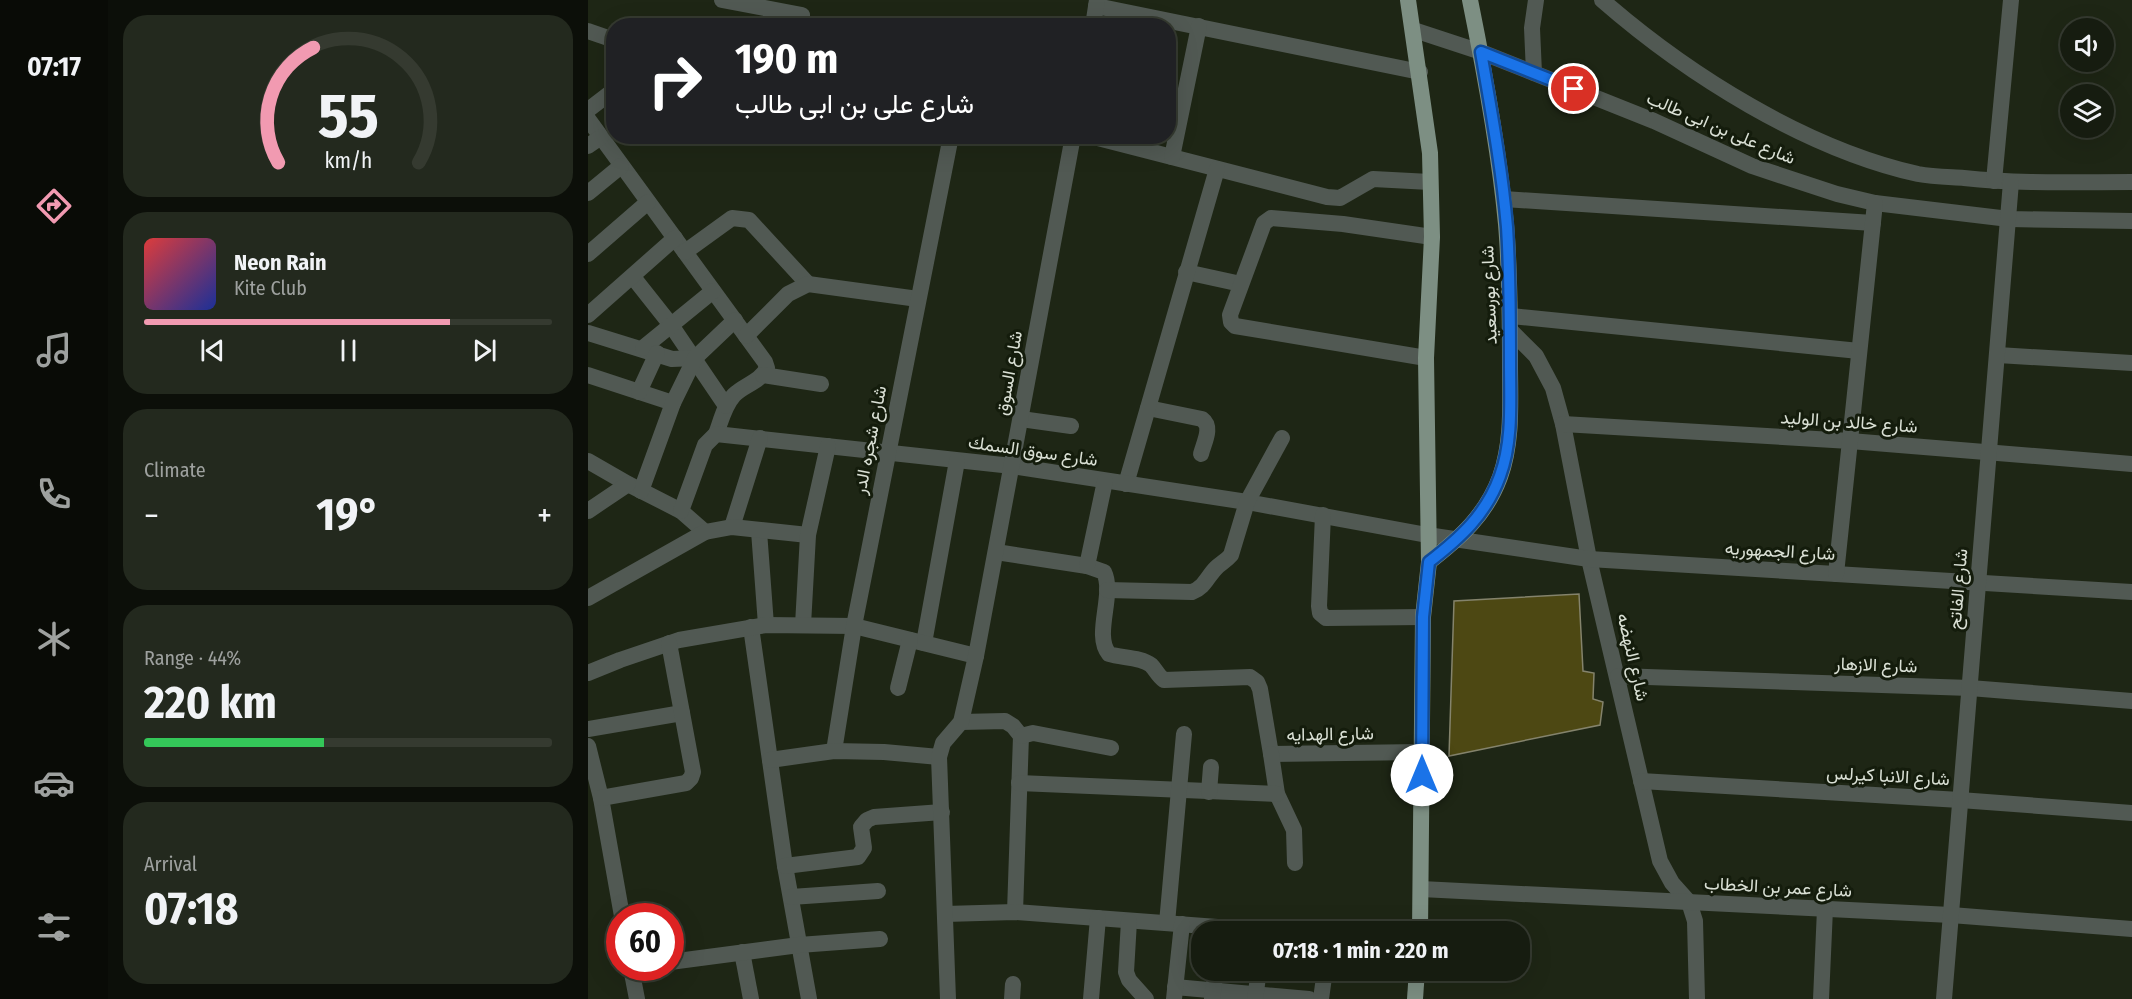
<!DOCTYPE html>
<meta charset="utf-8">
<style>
body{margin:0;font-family:"Fira Sans Condensed",Vazirmatn,sans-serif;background:#23291e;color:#f1f3f6;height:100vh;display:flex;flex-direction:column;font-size:22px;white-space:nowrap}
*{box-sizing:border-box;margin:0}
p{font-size:20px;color:#9ea19f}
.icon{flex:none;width:33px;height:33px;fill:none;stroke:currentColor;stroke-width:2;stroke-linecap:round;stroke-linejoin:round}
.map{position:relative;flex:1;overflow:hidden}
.drawer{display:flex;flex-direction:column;gap:15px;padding:15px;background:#0c0f09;width:480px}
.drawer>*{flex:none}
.top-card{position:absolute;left:18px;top:18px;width:570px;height:126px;border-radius:24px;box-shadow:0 6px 24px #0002,0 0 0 2px #353a30;background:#202124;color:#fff;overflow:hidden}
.tools{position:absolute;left:1472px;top:18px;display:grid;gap:12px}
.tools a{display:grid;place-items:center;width:54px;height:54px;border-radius:50%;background:#161c10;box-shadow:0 6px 24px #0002,0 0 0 2px #353a30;font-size:30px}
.speed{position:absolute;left:18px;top:903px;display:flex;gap:12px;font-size:30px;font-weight:700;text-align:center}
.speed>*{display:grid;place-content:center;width:78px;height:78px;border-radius:50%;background:#161c10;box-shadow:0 6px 24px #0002,0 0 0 2px #353a30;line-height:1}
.speed .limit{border:9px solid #d22;background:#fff;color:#111}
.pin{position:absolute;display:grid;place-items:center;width:51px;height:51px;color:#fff;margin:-26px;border:3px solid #fff;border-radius:50%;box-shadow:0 2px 6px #0007}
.me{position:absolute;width:66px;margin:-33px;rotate:0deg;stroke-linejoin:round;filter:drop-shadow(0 0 4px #0008)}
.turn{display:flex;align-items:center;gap:21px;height:126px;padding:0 30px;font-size:27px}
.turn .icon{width:78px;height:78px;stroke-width:2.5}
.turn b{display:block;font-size:42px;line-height:51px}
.big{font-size:45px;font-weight:700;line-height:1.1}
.drawer .tile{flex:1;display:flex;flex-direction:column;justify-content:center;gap:9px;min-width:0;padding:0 21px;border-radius:24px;background:#23291e}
.drawer .dial{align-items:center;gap:0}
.dial svg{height:156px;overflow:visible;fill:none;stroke:#353a30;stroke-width:7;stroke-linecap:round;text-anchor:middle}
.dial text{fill:#f1f3f6;stroke:none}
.song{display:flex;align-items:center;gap:18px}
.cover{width:72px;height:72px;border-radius:9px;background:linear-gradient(135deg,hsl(0 70% 55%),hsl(230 70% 35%))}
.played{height:6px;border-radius:3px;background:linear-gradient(90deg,#f19ab1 75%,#353a30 75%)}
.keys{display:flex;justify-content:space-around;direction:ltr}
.heat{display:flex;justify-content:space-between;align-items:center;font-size:33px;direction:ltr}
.charge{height:9px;border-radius:4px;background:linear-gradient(90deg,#34c759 44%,#353a30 0)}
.trip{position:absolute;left:603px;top:921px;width:339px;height:60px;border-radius:24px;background:#161c10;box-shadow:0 6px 24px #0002,0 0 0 2px #353a30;font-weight:700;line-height:60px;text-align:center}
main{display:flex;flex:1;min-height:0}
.tab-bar{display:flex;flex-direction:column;width:108px;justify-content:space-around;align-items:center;background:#090b06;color:#9ea19f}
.tab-bar .icon{width:42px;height:42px}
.tab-bar .on{color:#f19ab1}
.tab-bar b{font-size:27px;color:#f1f3f6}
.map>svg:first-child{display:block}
.building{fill:#4d4813;stroke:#84836c;stroke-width:1.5}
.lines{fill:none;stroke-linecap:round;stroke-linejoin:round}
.minor{stroke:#515953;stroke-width:16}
.primary{stroke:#7d8f83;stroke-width:16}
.route-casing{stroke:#114b97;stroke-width:15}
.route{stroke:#1a73e8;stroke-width:10}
.labels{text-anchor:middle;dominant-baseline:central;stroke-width:6;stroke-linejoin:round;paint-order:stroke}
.street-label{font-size:18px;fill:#dae0d5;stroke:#141c0c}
</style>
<main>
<nav class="tab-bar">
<b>07:17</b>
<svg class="icon on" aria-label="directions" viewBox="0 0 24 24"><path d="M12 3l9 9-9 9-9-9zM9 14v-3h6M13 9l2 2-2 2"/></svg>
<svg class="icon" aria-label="music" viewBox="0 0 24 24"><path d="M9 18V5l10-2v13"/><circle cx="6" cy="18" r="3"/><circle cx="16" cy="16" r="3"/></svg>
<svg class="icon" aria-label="phone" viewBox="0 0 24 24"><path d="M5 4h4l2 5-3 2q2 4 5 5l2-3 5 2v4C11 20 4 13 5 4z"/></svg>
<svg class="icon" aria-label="climate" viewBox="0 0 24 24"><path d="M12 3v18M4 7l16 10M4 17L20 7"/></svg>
<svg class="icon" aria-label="car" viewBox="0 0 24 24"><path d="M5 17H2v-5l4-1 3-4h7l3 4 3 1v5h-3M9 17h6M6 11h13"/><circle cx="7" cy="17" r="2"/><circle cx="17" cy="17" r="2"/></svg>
<svg class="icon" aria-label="filters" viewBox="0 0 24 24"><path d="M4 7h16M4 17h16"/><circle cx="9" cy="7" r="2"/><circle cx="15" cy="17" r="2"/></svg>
</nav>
<section class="drawer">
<div class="tile dial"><svg viewBox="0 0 100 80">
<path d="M14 69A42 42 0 1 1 86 69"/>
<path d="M14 69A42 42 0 0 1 32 10" stroke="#f19ab1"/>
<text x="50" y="56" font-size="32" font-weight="700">55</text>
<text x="50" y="72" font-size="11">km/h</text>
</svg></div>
<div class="tile">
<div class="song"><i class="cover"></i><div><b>Neon Rain</b><p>Kite Club</p></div></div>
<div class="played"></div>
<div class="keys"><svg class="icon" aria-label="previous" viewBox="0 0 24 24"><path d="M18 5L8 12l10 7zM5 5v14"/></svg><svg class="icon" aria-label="pause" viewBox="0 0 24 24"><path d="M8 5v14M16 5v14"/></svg><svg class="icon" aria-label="next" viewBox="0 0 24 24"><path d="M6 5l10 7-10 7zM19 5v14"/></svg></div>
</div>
<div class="tile"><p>Climate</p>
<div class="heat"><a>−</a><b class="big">19°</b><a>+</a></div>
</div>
<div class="tile"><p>Range · 44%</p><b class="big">220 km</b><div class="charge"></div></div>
<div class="tile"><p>Arrival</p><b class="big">07:18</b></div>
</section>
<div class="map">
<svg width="1544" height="999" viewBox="0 0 1544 999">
<rect width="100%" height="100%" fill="#1e2615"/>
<!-- building -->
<path class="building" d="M991 594 995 671 1006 673 1005 699 1015 702 1012 725 861 756 866 601Z"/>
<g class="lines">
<!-- minor -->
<g class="minor">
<path d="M134 0 214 15"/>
<path d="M1014 0C1100 75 1218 149 1330 174 1345 177 1361 177 1376 178 1432 184 1488 182 1544 182"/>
<path d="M508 6 832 72"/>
<path d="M505 26 509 0"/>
<path d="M826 30 893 52 1066 121 1164 166 1249 194 1287 203 1421 219 1544 221"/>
<path d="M0 31 26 40"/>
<path d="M946 73 944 28 948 0"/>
<path d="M0 110 26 90"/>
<path d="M0 119 177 362 179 368C172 382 156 385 146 395 136 406 133 421 128 434"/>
<path d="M502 136 739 197 752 198 785 179 842 182"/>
<path d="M0 146 13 137"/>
<path d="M584 157 611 26"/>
<path d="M1406 181 1423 0"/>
<path d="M0 193 33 166"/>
<path d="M916 199 1285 223"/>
<path d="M97 252 144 218 161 220 220 284"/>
<path d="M0 254 60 202"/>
<path d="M598 272 653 284"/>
<path d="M45 277 83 325 138 406"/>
<path d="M0 315 87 238"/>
<path d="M923 316 1271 351"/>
<path d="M922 330 948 356 965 388 975 424 1001 559 1072 861 1084 883 1101 902 1107 921 1109 999"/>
<path d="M0 333 84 359 107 358"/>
<path d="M158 336 200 294 220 284 330 299"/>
<path d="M55 348 125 291"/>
<path d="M1410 355 1544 363"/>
<path d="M838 358 647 326 643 322 642 315 676 223 683 218 755 224 844 237"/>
<path d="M0 375 85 403"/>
<path d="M175 375 233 384"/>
<path d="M51 392 69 353"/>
<path d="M560 408 614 419C625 427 616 442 613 454"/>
<path d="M433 419 483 426"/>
<path d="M975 424 1262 441 1544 464"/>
<path d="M0 461 40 484 93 511 117 532"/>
<path d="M538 484 629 169"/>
<path d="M53 491 85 403 107 358 147 320"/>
<path d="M0 511 40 484"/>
<path d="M93 511 117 445 128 434 424 466 659 502 839 535 1001 559 1544 592"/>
<path d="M735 515 731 606 732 613 738 618 835 617"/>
<path d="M144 527 172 438"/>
<path d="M171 531 178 625"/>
<path d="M408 552 499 566 516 572C527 595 505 635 521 654 533 658 553 657 563 665 568 670 570 676 576 680L662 677 669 682 672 689 683 754 834 752"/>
<path d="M499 566 517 481"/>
<path d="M1248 574 1287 203"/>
<path d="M519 590 604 592C617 587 619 577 628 568 633 563 638 561 643 555L659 502 694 438"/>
<path d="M0 598 117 532 144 527 220 535"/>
<path d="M215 625 220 535 240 446"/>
<path d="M163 627 197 866 221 999"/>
<path d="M336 643 369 461"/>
<path d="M0 673 32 660 91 640 178 625 266 626 388 656"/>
<path d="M1030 676 1382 688 1544 701"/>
<path d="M310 688 322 640"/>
<path d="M373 722 417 721 425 726 433 736 427 912"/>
<path d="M0 729 94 713"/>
<path d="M433 736 445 733 523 748"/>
<path d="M0 746 13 798 34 916"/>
<path d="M246 751 266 626 363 136"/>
<path d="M683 754 689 794 706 830 707 863"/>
<path d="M182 760 246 751 296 752 351 757"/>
<path d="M1053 781 1372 800 1544 813"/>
<path d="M431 783 689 794"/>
<path d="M621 792 623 767"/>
<path d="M13 798 98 783 103 778 105 772 81 643"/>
<path d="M197 866 270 857 276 848 273 827 279 820 286 817 354 812"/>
<path d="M833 889 1363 915 1544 929"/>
<path d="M203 897 290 891"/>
<path d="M357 914 427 912 699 932"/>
<path d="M541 921 538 972 541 980 558 999"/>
<path d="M579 923 596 734"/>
<path d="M154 952 163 999"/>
<path d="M82 962 211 945 292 939"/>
<path d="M43 968 49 999"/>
<path d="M587 987 721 999"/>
<path d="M360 999 351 757 355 743 373 722 388 656 485 136"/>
<path d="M424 999 425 984"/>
<path d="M503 999 510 918"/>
<path d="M586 999 594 924"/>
<path d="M624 999 628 970"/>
<path d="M667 999 671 970"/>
<path d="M733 999 737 970"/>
<path d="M1233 999 1237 909"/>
<path d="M1356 999 1423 182"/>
</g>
<!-- primary -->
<g class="primary">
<path d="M820 0 842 153 844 237 838 358 841 562 835 617 832 932"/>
<path d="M841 562C872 538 898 515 912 477 925 441 922 401 922 364 922 317 922 271 918 224 911 149 897 74 882 0"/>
<path d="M827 999 829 970"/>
</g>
</g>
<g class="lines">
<!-- route casing -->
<g class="route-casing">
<path id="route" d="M834 775 835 617 841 562C872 538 898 515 912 476 925 441 922 401 922 364 922 318 922 273 919 227 914 169 903 110 893 52L986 89"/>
</g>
<!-- route -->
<use href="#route" class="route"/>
</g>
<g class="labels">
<!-- street labels -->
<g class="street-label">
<text transform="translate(1133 128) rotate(23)">شارع على بن ابى طالب</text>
<text transform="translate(901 295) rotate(-92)">شارع بورسعيد</text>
<text transform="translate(421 373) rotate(-80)">شارع السوق</text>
<text transform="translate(1261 422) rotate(4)">شارع خالد بن الوليد</text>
<text transform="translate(282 440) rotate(-79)">شارع شجره الدر</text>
<text transform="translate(445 451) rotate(8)">شارع سوق السمك</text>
<text transform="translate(1192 551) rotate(3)">شارع الجمهوريه</text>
<text transform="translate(1370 589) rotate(-85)">شارع الفاتح</text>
<text transform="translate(1045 657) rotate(77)">شارع النهضه</text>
<text transform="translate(1288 665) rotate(2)">شارع الازهار</text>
<text transform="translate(742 734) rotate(-1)">شارع الهدايه</text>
<text transform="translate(1300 776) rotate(3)">شارع الانبا كيرلس</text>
<text transform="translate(1190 887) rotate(3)">شارع عمر بن الخطاب</text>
</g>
</g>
</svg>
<div class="tools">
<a><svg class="icon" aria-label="sound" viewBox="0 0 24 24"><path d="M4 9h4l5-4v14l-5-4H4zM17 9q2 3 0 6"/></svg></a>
<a><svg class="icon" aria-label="layers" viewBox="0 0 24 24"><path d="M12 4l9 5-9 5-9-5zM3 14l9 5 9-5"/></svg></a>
</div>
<div class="speed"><div class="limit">60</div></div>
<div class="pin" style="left:986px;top:89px;background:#d93025"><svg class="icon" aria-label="arrive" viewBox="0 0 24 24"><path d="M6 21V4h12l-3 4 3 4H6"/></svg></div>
<svg class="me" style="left:834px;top:775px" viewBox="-20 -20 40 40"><circle r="19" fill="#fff"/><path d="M0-13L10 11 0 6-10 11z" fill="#1a73e8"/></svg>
<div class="trip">07:18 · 1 min · 220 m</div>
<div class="top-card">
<div class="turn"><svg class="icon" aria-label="right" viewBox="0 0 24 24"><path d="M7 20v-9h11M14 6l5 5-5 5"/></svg><div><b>190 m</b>شارع على بن ابى طالب</div></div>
</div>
</div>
</main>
